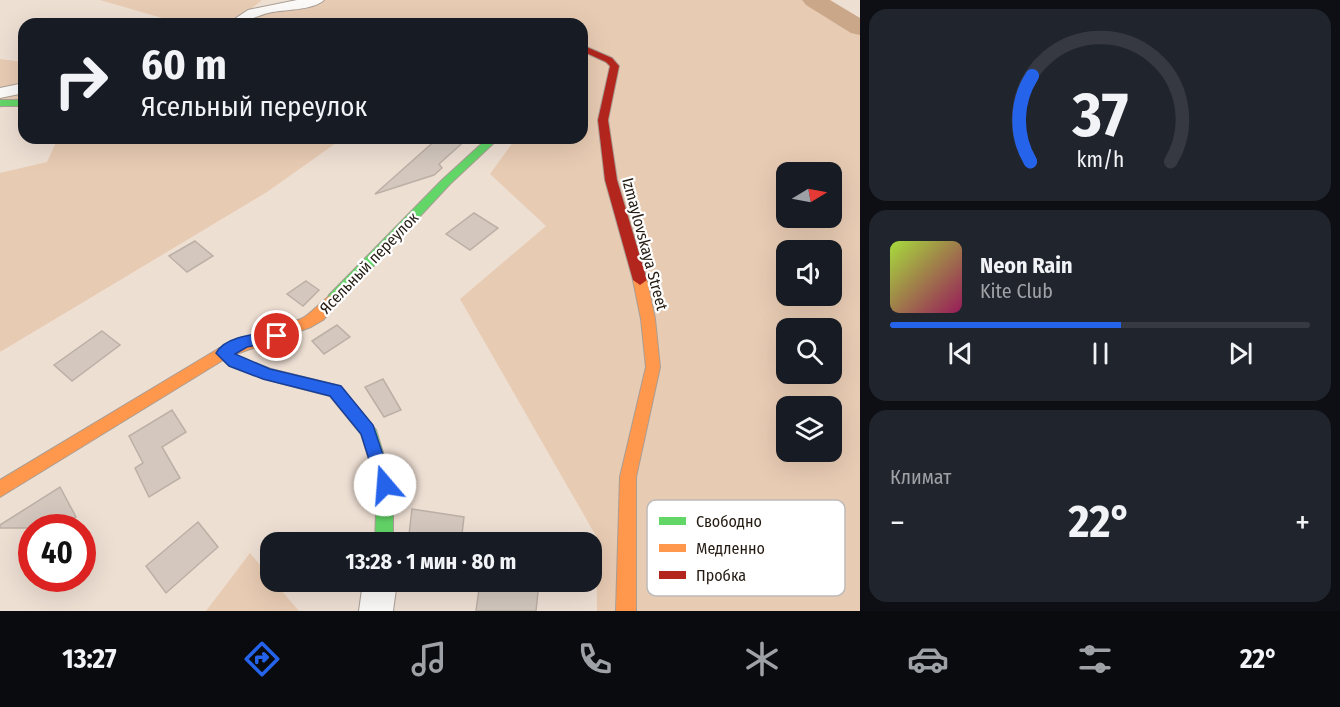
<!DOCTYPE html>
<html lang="ru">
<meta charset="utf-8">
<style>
body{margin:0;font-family:"Fira Sans Condensed",sans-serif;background:#20242c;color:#f1f3f6;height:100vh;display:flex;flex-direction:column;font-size:22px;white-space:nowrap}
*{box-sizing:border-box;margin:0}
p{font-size:20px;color:#9ea1a6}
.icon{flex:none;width:33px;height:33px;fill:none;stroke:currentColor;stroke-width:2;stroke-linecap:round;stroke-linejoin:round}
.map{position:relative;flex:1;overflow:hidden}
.details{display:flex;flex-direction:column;gap:9px;padding:9px;background:#0d0f14;width:480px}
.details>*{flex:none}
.top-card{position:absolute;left:18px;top:18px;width:570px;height:126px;border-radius:18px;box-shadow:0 6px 24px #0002;background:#171b24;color:#f1f3f6;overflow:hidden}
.needle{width:39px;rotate:80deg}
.controls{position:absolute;left:776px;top:162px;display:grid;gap:12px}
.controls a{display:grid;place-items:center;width:66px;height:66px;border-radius:12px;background:#171b24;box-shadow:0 6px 24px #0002;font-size:30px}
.speed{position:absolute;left:18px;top:514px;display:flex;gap:12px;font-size:30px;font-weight:700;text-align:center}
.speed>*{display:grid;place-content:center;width:78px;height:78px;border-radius:50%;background:#171b24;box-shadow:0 6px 24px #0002;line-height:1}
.speed .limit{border:9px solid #d22;background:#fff;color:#111}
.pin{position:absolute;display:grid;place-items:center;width:51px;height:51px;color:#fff;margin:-26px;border:3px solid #fff;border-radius:50%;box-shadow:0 2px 6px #0007}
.me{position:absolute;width:66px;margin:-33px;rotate:342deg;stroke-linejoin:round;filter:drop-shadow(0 0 4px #0008)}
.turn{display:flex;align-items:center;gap:21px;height:126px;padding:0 24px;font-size:27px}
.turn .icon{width:78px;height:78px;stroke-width:2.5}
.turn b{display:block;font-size:42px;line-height:51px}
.big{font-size:45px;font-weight:700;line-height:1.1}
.details .card{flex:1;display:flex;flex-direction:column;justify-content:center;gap:9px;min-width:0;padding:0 21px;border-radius:18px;background:#20242c}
.details .dial{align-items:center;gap:0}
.dial svg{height:156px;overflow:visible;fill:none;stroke:#363941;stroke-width:7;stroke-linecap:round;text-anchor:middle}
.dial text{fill:#f1f3f6;stroke:none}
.song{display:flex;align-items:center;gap:18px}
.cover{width:72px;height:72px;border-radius:9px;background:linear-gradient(135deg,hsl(80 70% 55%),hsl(330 70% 35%))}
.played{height:6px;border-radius:3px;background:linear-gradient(90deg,#2563eb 55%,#363941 55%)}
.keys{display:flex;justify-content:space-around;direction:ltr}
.heat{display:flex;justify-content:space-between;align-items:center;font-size:33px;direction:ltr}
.trip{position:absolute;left:260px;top:532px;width:342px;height:60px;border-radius:18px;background:#171b24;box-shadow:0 6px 24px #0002;font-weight:700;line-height:60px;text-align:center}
.tab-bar{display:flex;height:96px;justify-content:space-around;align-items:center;background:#090b0e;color:#9ea1a6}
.tab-bar .icon{width:42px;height:42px}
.tab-bar .on{color:#2563eb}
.tab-bar b{font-size:27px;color:#f1f3f6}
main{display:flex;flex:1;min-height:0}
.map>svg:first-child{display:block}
.green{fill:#e8cbb3;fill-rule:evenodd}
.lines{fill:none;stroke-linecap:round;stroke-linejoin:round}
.river{fill:#caa789;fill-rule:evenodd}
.building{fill:#d3c7be;stroke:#bcb0a6;stroke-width:1.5}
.street-casing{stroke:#a99e95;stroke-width:2}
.fast-casing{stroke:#a99e95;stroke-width:2}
.slow-casing{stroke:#a99e95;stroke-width:2}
.jam-casing{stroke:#a99e95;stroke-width:2}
.street{fill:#fcfaf8;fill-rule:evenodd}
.fast{fill:#63d668;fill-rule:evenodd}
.slow{fill:#ff974d;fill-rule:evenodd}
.jam{fill:#b3261e;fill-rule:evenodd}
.route{fill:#2563eb;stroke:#184099;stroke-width:1.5}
.labels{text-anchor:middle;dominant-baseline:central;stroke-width:4.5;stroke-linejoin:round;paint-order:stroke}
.street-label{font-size:16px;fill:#241b12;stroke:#fff}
.key{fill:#fff;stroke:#bdbbb8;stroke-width:1.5}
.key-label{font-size:16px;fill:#241b12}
</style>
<main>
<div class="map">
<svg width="860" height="611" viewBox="0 0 860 611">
<rect width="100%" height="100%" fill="#eedfd3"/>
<!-- green -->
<g class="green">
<path d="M100 0H262L232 24H183Z"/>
<path d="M321 0H821L860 28V611H597L596 536 460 299 546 226 490 174 516 138H582V24H239L246 18ZM786 172H831V218H786ZM786 250H831V296H786ZM786 328H831V374H786ZM786 406H831V452H786Z"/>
<path d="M0 59 24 62V100L0 108Z"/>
<path d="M58 138H343L267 192 0 352V173L47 162Z"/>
<path d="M250 553 270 577V582H274L299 611H206Z"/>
</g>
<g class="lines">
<!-- river -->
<path class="river" d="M802 0H830L860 18V35L851 33 806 5Z"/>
</g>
<!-- building -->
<g class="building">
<path d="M438 138H468L439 164 442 168 434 175 375 194Z"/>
<path d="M474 213 498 228 470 250 446 234Z"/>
<path d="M195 241 213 256 187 272 169 256Z"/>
<path d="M306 281 319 290 303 306 287 294Z"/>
<path d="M337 325 350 337 324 354 312 341Z"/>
<path d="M102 331 120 345 72 381 54 365Z"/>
<path d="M383 379 401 410 384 417 365 387Z"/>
<path d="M172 410 186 432 162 447 180 478 149 497 135 468 143 463 129 436Z"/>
<path d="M60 487 76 517 59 528H0V525Z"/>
<path d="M412 509 464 517 461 543H408Z"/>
<path d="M198 522 218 547 166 593 146 566Z"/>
<path d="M480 582H539L536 611H476Z"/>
</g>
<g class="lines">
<!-- street casing -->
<g class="street-casing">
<g id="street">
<path d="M297 0H324C312 11 284 9 268 13 253 17 243 24 227 24L248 10Z"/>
<path d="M24 83V93L0 98V88Z"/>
<path d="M363 582H397L393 611H359Z"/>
</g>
</g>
<!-- fast casing -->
<g class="fast-casing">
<g id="fast">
<rect x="0" y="100" width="24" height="6"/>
<path d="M488 138H499L450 184 339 303H329L327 299 329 295 442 180Z"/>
<path d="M223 347 239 357 271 369 340 386 376 430 393 485V543H375L377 485 361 434 330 396 264 379 229 365 216 353 218 349Z"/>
</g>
</g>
<!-- slow casing -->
<g class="slow-casing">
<g id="slow">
<path d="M640 275 647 280 655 319 660 367 636 477V611H616L620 477 646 367 641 319 633 280Z"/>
<path d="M334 294 341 299 323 320 311 327 228 357 0 497V480L218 349 301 319C313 313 324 297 334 294Z"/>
</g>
</g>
<!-- jam casing -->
<g class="jam-casing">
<path id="jam" d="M582 45 612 58 619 66 608 120 617 180 647 280 640 285 633 280 605 180 598 120 610 66 606 62 582 51Z"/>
</g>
<!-- street -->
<use href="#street" class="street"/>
<!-- fast -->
<use href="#fast" class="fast"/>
<!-- slow -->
<use href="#slow" class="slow"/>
<!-- jam -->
<use href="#jam" class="jam"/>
</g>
<!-- route -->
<path class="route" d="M277 331 282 332V340L247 347 235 354 270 369 341 386 373 425 393 485 391 491 385 493 379 491 361 434 330 396 263 379 229 366 216 353C226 335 259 334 277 331Z"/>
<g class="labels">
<!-- street labels -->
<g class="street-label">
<text transform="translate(645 244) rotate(75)">Izmaylovskaya Street</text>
<text transform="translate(369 263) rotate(-46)">Ясельный переулок</text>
</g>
</g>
<!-- legend -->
<rect x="647" y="500" width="198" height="96" rx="9" class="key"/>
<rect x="659" y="517" width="27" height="8" fill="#63d668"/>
<rect x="659" y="544" width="27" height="8" fill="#ff974d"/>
<rect x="659" y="571" width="27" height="8" fill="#b3261e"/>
<g class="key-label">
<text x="696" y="527">Свободно</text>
<text x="696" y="554">Медленно</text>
<text x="696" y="581">Пробка</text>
</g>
</svg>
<div class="controls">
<a><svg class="needle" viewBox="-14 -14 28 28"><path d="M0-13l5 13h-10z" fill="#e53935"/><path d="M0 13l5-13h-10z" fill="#9ea1a6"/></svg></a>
<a><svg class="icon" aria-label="sound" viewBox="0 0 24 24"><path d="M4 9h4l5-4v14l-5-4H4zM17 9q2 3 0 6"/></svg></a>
<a><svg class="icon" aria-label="search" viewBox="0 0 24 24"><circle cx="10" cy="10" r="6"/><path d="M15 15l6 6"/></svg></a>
<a><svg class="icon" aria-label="layers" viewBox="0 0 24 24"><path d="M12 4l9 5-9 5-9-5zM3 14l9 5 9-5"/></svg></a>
</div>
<div class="speed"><div class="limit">40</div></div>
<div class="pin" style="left:277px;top:336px;background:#d93025"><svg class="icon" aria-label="arrive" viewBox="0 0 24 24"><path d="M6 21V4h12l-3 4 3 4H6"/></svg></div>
<svg class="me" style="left:385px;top:485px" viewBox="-20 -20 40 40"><circle r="19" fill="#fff"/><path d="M0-13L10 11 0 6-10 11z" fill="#2563eb"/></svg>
<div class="trip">13:28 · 1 мин · 80 m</div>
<div class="top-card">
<div class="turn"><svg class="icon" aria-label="right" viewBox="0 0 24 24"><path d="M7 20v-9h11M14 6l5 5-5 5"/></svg><div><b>60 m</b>Ясельный переулок</div></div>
</div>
</div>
<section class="details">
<div class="card dial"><svg viewBox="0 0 100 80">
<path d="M14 69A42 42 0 1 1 86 69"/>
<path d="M14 69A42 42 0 0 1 15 25" stroke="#2563eb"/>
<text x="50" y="56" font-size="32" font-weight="700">37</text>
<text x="50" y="72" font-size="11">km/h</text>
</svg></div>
<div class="card">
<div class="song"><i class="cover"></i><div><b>Neon Rain</b><p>Kite Club</p></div></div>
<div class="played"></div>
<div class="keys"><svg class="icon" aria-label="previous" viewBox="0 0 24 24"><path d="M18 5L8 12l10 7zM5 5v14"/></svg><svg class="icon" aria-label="pause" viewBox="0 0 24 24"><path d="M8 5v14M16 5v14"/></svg><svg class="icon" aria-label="next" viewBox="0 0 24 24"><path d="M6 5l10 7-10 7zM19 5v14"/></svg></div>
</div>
<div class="card"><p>Климат</p>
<div class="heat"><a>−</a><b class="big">22°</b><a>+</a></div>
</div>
</section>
</main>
<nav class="tab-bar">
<b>13:27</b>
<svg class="icon on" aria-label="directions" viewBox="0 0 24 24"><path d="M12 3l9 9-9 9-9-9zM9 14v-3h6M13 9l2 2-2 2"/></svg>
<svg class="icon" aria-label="music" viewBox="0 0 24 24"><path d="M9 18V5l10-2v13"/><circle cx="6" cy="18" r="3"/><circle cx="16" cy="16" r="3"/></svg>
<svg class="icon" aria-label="phone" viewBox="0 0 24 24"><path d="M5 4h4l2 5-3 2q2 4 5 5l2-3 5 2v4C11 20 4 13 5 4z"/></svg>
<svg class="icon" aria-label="climate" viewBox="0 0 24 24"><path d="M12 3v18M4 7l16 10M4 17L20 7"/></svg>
<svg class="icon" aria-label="car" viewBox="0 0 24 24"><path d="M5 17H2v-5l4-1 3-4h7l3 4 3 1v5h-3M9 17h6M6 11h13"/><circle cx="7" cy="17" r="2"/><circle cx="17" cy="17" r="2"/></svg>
<svg class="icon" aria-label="filters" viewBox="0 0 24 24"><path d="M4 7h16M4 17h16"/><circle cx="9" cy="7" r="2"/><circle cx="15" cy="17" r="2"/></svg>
<b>22°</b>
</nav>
